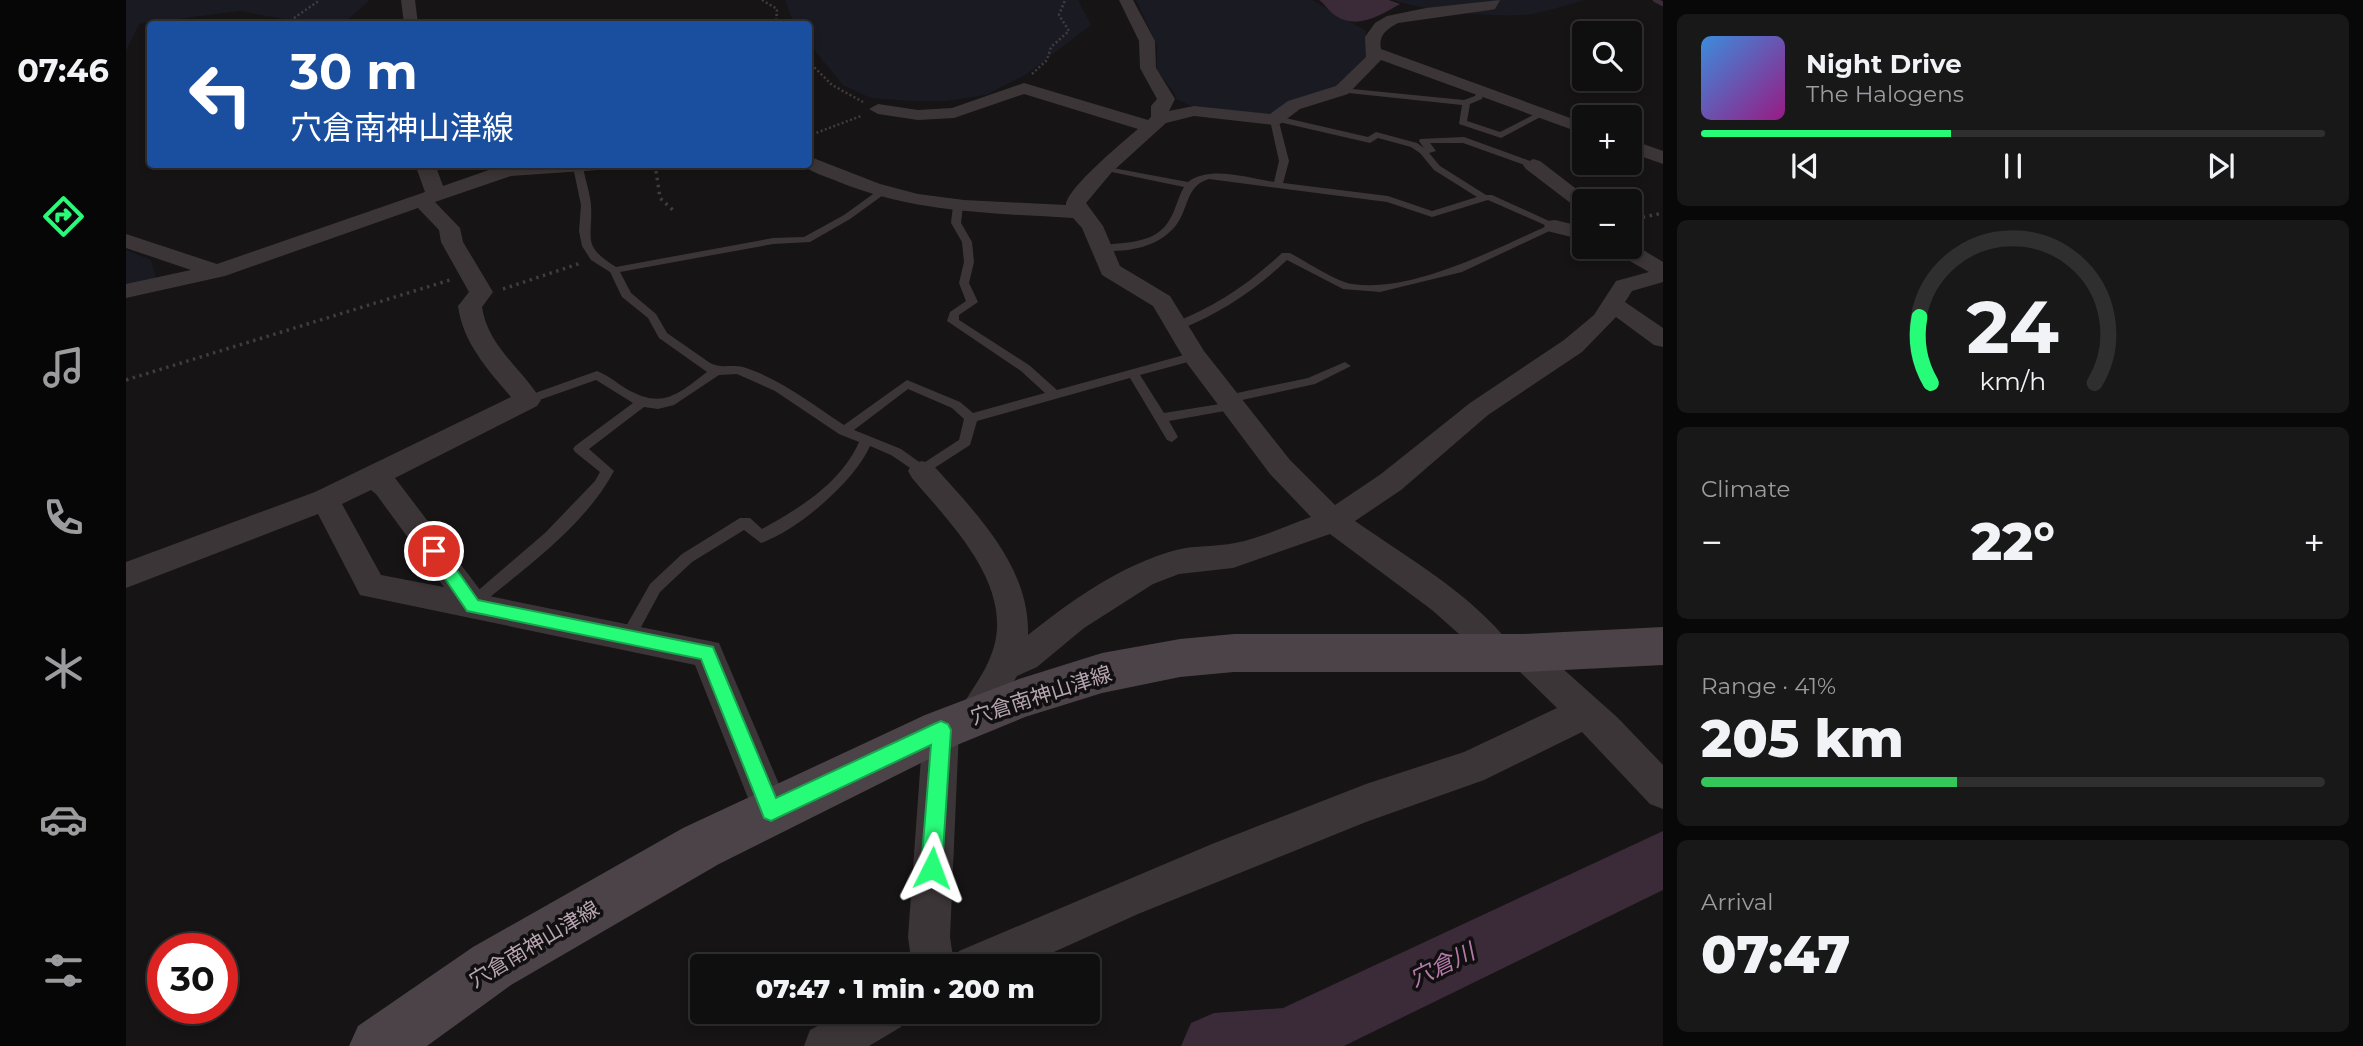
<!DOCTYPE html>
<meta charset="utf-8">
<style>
body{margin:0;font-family:Montserrat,"Noto Sans JP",sans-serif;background:#191819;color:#f1f3f6;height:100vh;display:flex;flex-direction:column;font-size:26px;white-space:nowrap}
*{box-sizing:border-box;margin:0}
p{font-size:23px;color:#9c9c9f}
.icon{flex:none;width:38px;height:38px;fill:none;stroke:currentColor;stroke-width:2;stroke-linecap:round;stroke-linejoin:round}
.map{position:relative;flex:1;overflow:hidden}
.sheet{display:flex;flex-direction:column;gap:14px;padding:14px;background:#090809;width:700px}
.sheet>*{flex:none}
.hud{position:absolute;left:21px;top:21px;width:665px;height:147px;border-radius:7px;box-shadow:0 4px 10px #0003,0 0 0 2px #302f30;background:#1a4fa0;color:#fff;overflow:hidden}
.fabs{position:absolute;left:1446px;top:21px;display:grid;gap:14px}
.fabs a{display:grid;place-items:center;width:70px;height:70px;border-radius:7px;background:#100f10;box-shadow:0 4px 10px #0003,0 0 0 2px #302f30;font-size:35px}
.speed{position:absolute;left:21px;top:933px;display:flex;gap:14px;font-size:35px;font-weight:700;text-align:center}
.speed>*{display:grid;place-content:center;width:91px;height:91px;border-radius:50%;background:#100f10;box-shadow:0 4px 10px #0003,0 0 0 2px #302f30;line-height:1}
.speed .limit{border:10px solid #d22;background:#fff;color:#111}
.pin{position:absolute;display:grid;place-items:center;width:60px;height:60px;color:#fff;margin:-30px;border:4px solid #fff;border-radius:50%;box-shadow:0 2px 7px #0007}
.me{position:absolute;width:77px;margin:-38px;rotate:3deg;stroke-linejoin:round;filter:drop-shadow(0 0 5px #0008)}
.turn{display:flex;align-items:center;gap:24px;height:147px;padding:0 28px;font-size:32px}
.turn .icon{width:91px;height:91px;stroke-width:2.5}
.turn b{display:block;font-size:49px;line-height:60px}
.big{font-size:52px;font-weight:800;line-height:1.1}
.sheet .widget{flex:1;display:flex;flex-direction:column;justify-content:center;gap:10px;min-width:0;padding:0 24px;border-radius:10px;background:#191819}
.sheet .dial{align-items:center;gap:0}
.dial svg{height:182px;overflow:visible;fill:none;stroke:#302f30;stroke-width:7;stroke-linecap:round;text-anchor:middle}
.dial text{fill:#f1f3f6;stroke:none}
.song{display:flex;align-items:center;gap:21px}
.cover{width:84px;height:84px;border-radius:10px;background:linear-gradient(135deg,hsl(210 70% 55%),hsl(310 70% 35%))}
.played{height:7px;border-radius:4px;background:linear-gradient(90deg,#27fc79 40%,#302f30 40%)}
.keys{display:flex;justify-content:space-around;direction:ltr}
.heat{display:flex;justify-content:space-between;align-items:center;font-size:38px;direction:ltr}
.charge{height:10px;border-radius:5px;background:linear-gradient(90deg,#34c759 41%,#302f30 0)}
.trip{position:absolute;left:564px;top:954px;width:410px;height:70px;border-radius:7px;background:#100f10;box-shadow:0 4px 10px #0003,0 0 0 2px #302f30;font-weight:800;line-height:70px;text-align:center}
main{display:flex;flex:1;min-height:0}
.tabs{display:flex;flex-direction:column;width:126px;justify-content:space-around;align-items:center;background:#060606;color:#9c9c9f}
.tabs .icon{width:49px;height:49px}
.tabs .current{color:#27fc79}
.tabs b{font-size:32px;color:#f1f3f6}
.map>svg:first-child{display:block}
.green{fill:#1a1b22}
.water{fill:#3b2a38}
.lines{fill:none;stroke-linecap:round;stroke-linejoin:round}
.stream{stroke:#3b2a38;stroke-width:4.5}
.river{fill:#3b2a38;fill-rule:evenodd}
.path-far1{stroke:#433b3f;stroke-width:2.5;stroke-dasharray:2 2.5;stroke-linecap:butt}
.path{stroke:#433b3f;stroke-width:3.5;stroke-dasharray:2.5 4.5;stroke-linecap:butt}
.lane{fill:#3c3538;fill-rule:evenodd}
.street{fill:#3c3538;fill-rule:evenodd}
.secondary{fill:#4c4348;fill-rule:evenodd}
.route{fill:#27fc79;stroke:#19a44f;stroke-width:2}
.labels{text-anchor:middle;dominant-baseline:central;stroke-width:7;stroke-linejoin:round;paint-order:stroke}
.near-street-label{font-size:21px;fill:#b7a5b0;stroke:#110f10}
.near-water-label{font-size:23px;font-style:italic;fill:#b57aaa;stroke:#110f10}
</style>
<main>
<nav class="tabs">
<b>07:46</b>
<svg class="icon current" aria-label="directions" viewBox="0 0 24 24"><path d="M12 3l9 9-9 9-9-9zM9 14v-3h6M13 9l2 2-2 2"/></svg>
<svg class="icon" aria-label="music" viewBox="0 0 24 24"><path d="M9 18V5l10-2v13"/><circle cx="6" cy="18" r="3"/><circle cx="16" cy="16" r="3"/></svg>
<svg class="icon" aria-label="phone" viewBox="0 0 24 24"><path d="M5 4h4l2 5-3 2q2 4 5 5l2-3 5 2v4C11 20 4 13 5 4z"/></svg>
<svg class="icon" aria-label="climate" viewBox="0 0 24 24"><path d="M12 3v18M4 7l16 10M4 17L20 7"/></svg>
<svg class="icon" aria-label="car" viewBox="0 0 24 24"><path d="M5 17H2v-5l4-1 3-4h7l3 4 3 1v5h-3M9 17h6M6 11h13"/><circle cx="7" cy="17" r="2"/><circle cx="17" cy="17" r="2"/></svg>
<svg class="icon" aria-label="filters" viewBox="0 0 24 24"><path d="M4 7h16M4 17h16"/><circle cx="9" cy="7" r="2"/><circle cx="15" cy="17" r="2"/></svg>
</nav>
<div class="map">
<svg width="1537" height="1046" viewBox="0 0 1537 1046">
<rect width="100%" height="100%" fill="#161415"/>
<!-- green -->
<g class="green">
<path d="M0 0H244L217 24H187L113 11 13 24 0 51Z"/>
<path d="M659 0H952L965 25 901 74 860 95 819 101H784L745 98 717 85 683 44 682 24H668Z"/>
<path d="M1010 0H1186L1240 31 1242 56 1211 88 1145 116 1070 108 1050 99 1049 94 1031 71V46Z"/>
<path d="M1267 0H1458C1441 5 1423 11 1406 14 1376 19 1296 10 1267 0Z"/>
<path d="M0 250 25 260 31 282 0 295Z"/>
</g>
<!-- water -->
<path class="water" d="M1193 0H1263L1274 4C1255 15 1231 30 1210 16 1203 12 1200 5 1193 0Z"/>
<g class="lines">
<!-- stream -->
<path class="stream" d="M1529 0 1537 4"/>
<!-- river -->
<path class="river" d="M1537 831V890L1218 1046H1055L1065 1023 1088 1013 1157 1008Z"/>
<!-- path-far1 -->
<g class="path-far1">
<path d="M636 0 651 9 650 24"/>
<path d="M168 18 194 0"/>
<path d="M682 61 706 85 737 102"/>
<path d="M906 74 921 60 925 47 943 31 933 15 939 0"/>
<path d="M682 136 735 116"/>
</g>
<!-- path -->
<g class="path">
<path d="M529 164 534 198 548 211"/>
<path d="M1503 220 1537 213"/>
<path d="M377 289 455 263"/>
<path d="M0 380 324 280"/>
</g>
<!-- lane -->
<g class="lane">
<path d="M1216 88 1338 100 1349 96 1352 90H1358L1356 99 1344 104 1341 121 1374 132 1413 112 1420 114 1375 138 1333 124 1336 105 1213 92V88Z"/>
<path d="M1151 116 1242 137 1250 132 1291 143 1298 148 1293 141 1294 139 1338 137 1410 163V167H1404L1337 143H1304L1310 151 1303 153 1314 166 1360 195H1366L1434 226 1336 272 1254 292 1217 289 1161 260C1129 290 1096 312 1055 329H1047V323C1089 307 1123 284 1156 253H1164C1179 261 1211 282 1226 284 1286 293 1367 250 1421 226L1362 200 1306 217 1261 202 1083 179C1063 185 1063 201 1055 217 1041 246 1002 254 972 250V246C998 241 1029 246 1044 219 1050 209 1052 197 1058 187L976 170V166L1062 182C1084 165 1122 178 1148 182L1153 161 1144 120ZM1153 122 1244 143 1252 138 1285 147 1294 153 1308 170 1351 197 1306 211 1262 196 1157 183 1163 161Z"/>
<path d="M451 164 457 167C459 179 464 193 465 205 467 240 455 245 490 267L647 238 678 237 718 215 754 189H760V193L724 219 684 242 647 244 494 272 505 293 530 314 541 333 584 363C595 369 605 364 617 367 653 378 686 404 718 425L781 380 834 402 847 413 919 393 895 371 821 321 824 312 840 301 833 283 838 262 836 242 825 223 827 206 832 203 837 206 835 223 846 242 848 262 843 283 852 302 833 315V320L903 365 931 390 1069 352 1073 353V359L1014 375 1038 413 1100 403 1095 399 1097 396 1182 378 1219 362 1225 366 1189 384 1107 402 1112 406 1110 409 1043 421 1052 437 1046 442 1041 440 1004 378 851 421 844 445 796 476 765 455 744 446C728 482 672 530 635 543L618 530 566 562 534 592 507 642 502 644 497 642 494 637 524 584 556 554 614 518H624L636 529C674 508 715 483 733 442L713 434 649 391 611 374 593 375 548 405 532 409 518 407 463 449 488 471C459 525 404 564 358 602 353 609 351 614 342 610L339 606 348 594 419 533 469 481 474 472 449 452 447 449 449 446 507 403 470 380 402 404 398 403 396 400 398 397 471 371C481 375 490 382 499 388 536 410 551 395 581 372L533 338 522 318 496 297 484 272 465 260 456 246 453 231 455 205 447 167ZM782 389 826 408 838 419 833 440 796 464 775 449 728 430Z"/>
<path d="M1458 215V223L1447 231H1439V227Z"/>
</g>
<!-- street -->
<g class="street">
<path d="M275 0H289L292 24H278Z"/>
<path d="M993 0H1007L1029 41 1030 68 1049 99 1043 111 1068 106 1144 114 1162 101 1210 86 1240 57 1239 37 1249 23 1261 16 1300 8 1374 0 1369 9 1364 10 1272 23C1261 29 1252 35 1255 49L1458 123V134L1255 60 1222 94 1174 109 1154 124 1148 125 1068 116 1040 123 986 172 960 203 977 226 994 266 1044 296 1078 351 1164 460 1209 505 1255 474 1344 403 1438 340 1468 315 1490 281 1523 272 1488 252 1485 247H1503L1504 242 1537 262V282L1506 291 1499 302 1537 328V347L1528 345 1490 317 1456 352 1362 415 1275 490 1229 521C1282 558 1344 593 1384 644L1396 638 1408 643 1492 718 1537 765V809L1524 804 1456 732 1358 780 1240 822 1012 914 897 966H786L782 937 797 730 802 718 815 713 828 718 833 730 824 937 828 964 833 951 1086 844 1240 784 1338 752 1431 708 1384 662 1371 668 1359 663 1333 634 1306 610 1204 534 1107 568 1053 574 1027 584 958 628 911 667 891 676 861 727 849 732 837 727 831 716C842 693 859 675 867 650 888 585 824 523 786 478L782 471 786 464 796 461 806 464C849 512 904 566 902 635 946 600 995 565 1050 550 1069 545 1090 547 1109 543 1135 538 1160 526 1185 517L1144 474 1060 362 1027 306 976 275 956 228 947 218C867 213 789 213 713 182 701 177 685 172 674 164H682V156L754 184 792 194 838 200 940 205C940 189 997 142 1012 129L898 94 828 118 792 120 752 114 743 109 752 104 792 110 826 108 898 83 1022 120 1025 117V106L1031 99 1014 68 1013 41Z"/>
<path d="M1503 139 1537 151V164L1503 152Z"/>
<path d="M1407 159 1414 161 1466 201H1458V210L1451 208 1400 169 1397 165Z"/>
<path d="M289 164H309L317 186 380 164H481L472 170 385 176 309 202 334 228 337 242 367 292 356 307C362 347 395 367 415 400L411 406 269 478 358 595 593 643 664 810 658 823 645 829 632 823 569 665 234 595 192 514 0 588V562L189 492 385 397C362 370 337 343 332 306L343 292 315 242 313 230 292 208 99 276 0 298V284L65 270 0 248V234L91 264 299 192ZM245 490 250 494 318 587 255 575 216 504Z"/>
<path d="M1429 220 1458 227V240L1421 231 1418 226 1421 221Z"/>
<path d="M718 1012H782L775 1027 743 1046H678L684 1030Z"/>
</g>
<!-- secondary -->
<path class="secondary" d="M1537 627V665L1396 672H1108L1054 677 976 693 899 717 831 745 593 864 385 985 301 1046H223L232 1026 347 947 557 828 799 715 893 679 976 653 1054 639 1108 634H1396Z"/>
</g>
<!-- route -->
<path class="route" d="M308 544 314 546 352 600 587 647 650 798 808 724 815 721 822 724 825 730 816 868 813 875 806 879 798 875 795 868 805 745 645 821 638 818 575 659 341 611 300 551 303 546Z"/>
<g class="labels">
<!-- near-street labels -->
<g class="near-street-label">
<text transform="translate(915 695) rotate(-18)">穴倉南神山津線</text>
<text transform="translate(408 944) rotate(-31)">穴倉南神山津線</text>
</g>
<!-- near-water labels -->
<g class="near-water-label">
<text transform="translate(1316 965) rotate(-26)">穴倉川</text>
</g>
</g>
</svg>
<div class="fabs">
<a><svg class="icon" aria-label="search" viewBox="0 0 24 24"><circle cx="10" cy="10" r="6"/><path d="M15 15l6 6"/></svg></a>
<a>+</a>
<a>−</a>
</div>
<div class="speed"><div class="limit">30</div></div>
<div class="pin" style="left:308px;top:551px;background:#d93025"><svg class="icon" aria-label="arrive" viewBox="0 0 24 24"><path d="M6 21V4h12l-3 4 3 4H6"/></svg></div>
<svg class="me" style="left:806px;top:868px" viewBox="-20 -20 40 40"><path d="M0-17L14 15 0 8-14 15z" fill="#27fc79" stroke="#fff" stroke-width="4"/></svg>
<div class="trip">07:47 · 1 min · 200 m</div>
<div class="hud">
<div class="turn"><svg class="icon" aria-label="left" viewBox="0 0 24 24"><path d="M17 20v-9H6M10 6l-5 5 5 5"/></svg><div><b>30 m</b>穴倉南神山津線</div></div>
</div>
</div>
<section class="sheet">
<div class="widget">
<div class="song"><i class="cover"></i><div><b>Night Drive</b><p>The Halogens</p></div></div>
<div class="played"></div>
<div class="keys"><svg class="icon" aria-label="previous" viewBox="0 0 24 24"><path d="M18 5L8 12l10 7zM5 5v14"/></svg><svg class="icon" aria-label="pause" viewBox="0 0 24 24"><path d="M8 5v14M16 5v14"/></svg><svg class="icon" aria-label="next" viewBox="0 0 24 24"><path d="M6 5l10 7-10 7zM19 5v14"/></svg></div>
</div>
<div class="widget dial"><svg viewBox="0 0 100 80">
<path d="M14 69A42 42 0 1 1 86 69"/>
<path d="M14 69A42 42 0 0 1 9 40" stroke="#27fc79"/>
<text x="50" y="56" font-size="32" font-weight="700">24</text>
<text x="50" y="72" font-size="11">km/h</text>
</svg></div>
<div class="widget"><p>Climate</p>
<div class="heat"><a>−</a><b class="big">22°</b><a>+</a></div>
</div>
<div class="widget"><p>Range · 41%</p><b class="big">205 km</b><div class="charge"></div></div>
<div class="widget"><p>Arrival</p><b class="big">07:47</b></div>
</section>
</main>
